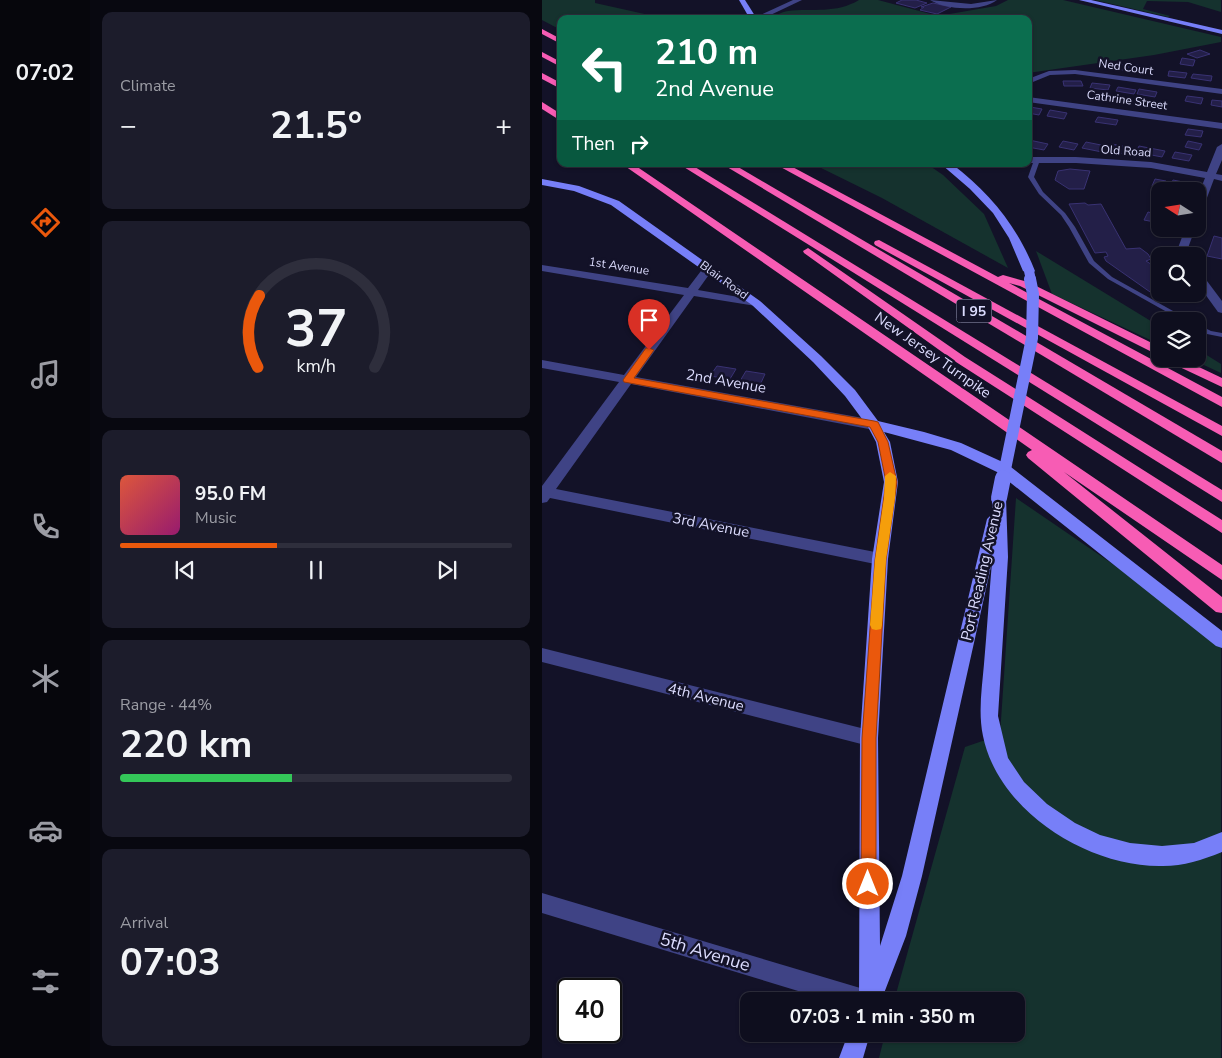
<!DOCTYPE html>
<meta charset="utf-8">
<style>
body{margin:0;font-family:"Nunito Sans",sans-serif;background:#1c1c2b;color:#f1f3f6;height:100vh;display:flex;flex-direction:column;font-size:19px;white-space:nowrap}
*{box-sizing:border-box;margin:0}
p{font-size:16px;color:#9b9ca4}
.icon{flex:none;width:28px;height:28px;fill:none;stroke:currentColor;stroke-width:2;stroke-linecap:round;stroke-linejoin:round}
.map{position:relative;flex:1;overflow:hidden}
.details{display:flex;flex-direction:column;gap:12px;padding:12px;background:#080810;width:452px}
.details>*{flex:none}
.top-card{position:absolute;left:15px;top:15px;width:475px;height:152px;border-radius:10px;box-shadow:0 1px 4px #0004,0 0 0 1px #2e2e3c;background:#0b6e4f;color:#fff;overflow:hidden}
.needle{width:32px;rotate:282deg}
.tools{position:absolute;left:609px;top:182px;display:grid;gap:10px}
.tools a{display:grid;place-items:center;width:55px;height:55px;border-radius:10px;background:#0e0e1e;box-shadow:0 1px 4px #0004,0 0 0 1px #2e2e3c;font-size:25px}
.speed{position:absolute;left:15px;top:978px;display:flex;gap:10px;font-size:25px;font-weight:700;text-align:center}
.speed>*{display:grid;place-content:center;width:65px;height:65px;border-radius:50%;background:#0e0e1e;box-shadow:0 1px 4px #0004,0 0 0 1px #2e2e3c;line-height:1}
.speed .limit{border:2px solid #111;border-radius:8px;background:#fff;color:#111}
.pin{position:absolute;display:grid;place-items:center;width:42px;height:42px;color:#fff;margin:-51px -21px;border-radius:50% 50% 50% 0;rotate:-45deg;box-shadow:0 0 5px #0007}
.pin .icon{rotate:45deg}
.me{position:absolute;width:55px;margin:-28px;rotate:0deg;stroke-linejoin:round;filter:drop-shadow(0 0 4px #0008)}
.turn{display:flex;align-items:center;gap:18px;height:105px;padding:0 15px;font-size:22px}
.turn .icon{width:65px;height:65px;stroke-width:2.5}
.turn b{display:block;font-size:35px;line-height:42px}
.then{display:flex;align-items:center;height:48px;padding:0 15px;background:#0003;gap:10px;font-size:19px}
.big{font-size:38px;font-weight:700;line-height:1.1}
.details .card{flex:1;display:flex;flex-direction:column;justify-content:center;gap:8px;min-width:0;padding:0 18px;border-radius:10px;background:#1c1c2b}
.details .dial{align-items:center;gap:0}
.dial svg{height:130px;overflow:visible;fill:none;stroke:#2e2e3c;stroke-width:7;stroke-linecap:round;text-anchor:middle}
.dial text{fill:#f1f3f6;stroke:none}
.song{display:flex;align-items:center;gap:15px}
.cover{width:60px;height:60px;border-radius:8px;background:linear-gradient(135deg,hsl(10 70% 55%),hsl(320 70% 35%))}
.played{height:5px;border-radius:2px;background:linear-gradient(90deg,#ea580c 40%,#2e2e3c 40%)}
.keys{display:flex;justify-content:space-around;direction:ltr}
.heat{display:flex;justify-content:space-between;align-items:center;font-size:28px;direction:ltr}
.charge{height:8px;border-radius:4px;background:linear-gradient(90deg,#34c759 44%,#2e2e3c 0)}
.trip{position:absolute;left:198px;top:992px;width:285px;height:50px;border-radius:10px;background:#0e0e1e;box-shadow:0 1px 4px #0004,0 0 0 1px #2e2e3c;font-weight:700;line-height:50px;text-align:center}
main{display:flex;flex:1;min-height:0}
.tabs{display:flex;flex-direction:column;width:90px;justify-content:space-around;align-items:center;background:#06060c;color:#9b9ca4}
.tabs .icon{width:35px;height:35px}
.tabs .selected{color:#ea580c}
.tabs b{font-size:22px;color:#f1f3f6}
.map>svg:first-child{display:block}
.green{fill:#15322e}
.building{fill:#231f48;stroke:#393273}
.lines{fill:none;stroke-linecap:round;stroke-linejoin:round}
.lane{fill:#3f4385;fill-rule:evenodd}
.street{fill:#3f4385;fill-rule:evenodd}
.secondary{fill:#777ff8;fill-rule:evenodd}
.highway{fill:#f75cb4;fill-rule:evenodd}
.secondary-bridge-far2{stroke:#777ff8;stroke-width:10}
.secondary-bridge-far1{stroke:#777ff8;stroke-width:12}
.secondary-bridge{stroke:#777ff8;stroke-width:16}
.route{fill:#ea580c;stroke:#983908}
.slow{fill:#f59e0b}
.labels{text-anchor:middle;dominant-baseline:central;stroke-width:5;stroke-linejoin:round;paint-order:stroke}
.far-street-label{font-size:12px;fill:#dbdbfd;stroke:#131228}
.shield{fill:#131228;stroke:#9f9fbd;stroke-width:1}
.shield-label{font-size:14px;font-weight:bold;fill:#dbdbfd}
.street-label{font-size:15px;fill:#dbdbfd;stroke:#131228}
.near-street-label{font-size:18px;fill:#dbdbfd;stroke:#131228}
</style>
<main>
<nav class="tabs">
<b>07:02</b>
<svg class="icon selected" aria-label="directions" viewBox="0 0 24 24"><path d="M12 3l9 9-9 9-9-9zM9 14v-3h6M13 9l2 2-2 2"/></svg>
<svg class="icon" aria-label="music" viewBox="0 0 24 24"><path d="M9 18V5l10-2v13"/><circle cx="6" cy="18" r="3"/><circle cx="16" cy="16" r="3"/></svg>
<svg class="icon" aria-label="phone" viewBox="0 0 24 24"><path d="M5 4h4l2 5-3 2q2 4 5 5l2-3 5 2v4C11 20 4 13 5 4z"/></svg>
<svg class="icon" aria-label="climate" viewBox="0 0 24 24"><path d="M12 3v18M4 7l16 10M4 17L20 7"/></svg>
<svg class="icon" aria-label="car" viewBox="0 0 24 24"><path d="M5 17H2v-5l4-1 3-4h7l3 4 3 1v5h-3M9 17h6M6 11h13"/><circle cx="7" cy="17" r="2"/><circle cx="17" cy="17" r="2"/></svg>
<svg class="icon" aria-label="filters" viewBox="0 0 24 24"><path d="M4 7h16M4 17h16"/><circle cx="9" cy="7" r="2"/><circle cx="15" cy="17" r="2"/></svg>
</nav>
<section class="details">
<div class="card"><p>Climate</p>
<div class="heat"><a>−</a><b class="big">21.5°</b><a>+</a></div>
</div>
<div class="card dial"><svg viewBox="0 0 100 80">
<path d="M14 69A42 42 0 1 1 86 69"/>
<path d="M14 69A42 42 0 0 1 15 25" stroke="#ea580c"/>
<text x="50" y="56" font-size="32" font-weight="700">37</text>
<text x="50" y="72" font-size="11">km/h</text>
</svg></div>
<div class="card">
<div class="song"><i class="cover"></i><div><b>95.0 FM</b><p>Music</p></div></div>
<div class="played"></div>
<div class="keys"><svg class="icon" aria-label="previous" viewBox="0 0 24 24"><path d="M18 5L8 12l10 7zM5 5v14"/></svg><svg class="icon" aria-label="pause" viewBox="0 0 24 24"><path d="M8 5v14M16 5v14"/></svg><svg class="icon" aria-label="next" viewBox="0 0 24 24"><path d="M6 5l10 7-10 7zM19 5v14"/></svg></div>
</div>
<div class="card"><p>Range · 44%</p><b class="big">220 km</b><div class="charge"></div></div>
<div class="card"><p>Arrival</p><b class="big">07:03</b></div>
</section>
<div class="map">
<svg width="680" height="1058" viewBox="0 0 680 1058">
<rect width="100%" height="100%" fill="#131228"/>
<!-- green -->
<g class="green">
<path d="M0 0H53V3L125 19H19V30L0 20Z"/>
<path d="M317 0H336L396 16 454 6 466 0H521L679 37V42L612 55 486 73V19H227C233 16 239 12 246 11 271 8 294 14 317 0Z"/>
<path d="M553 0H679V12L646 2 605 1 601 9 628 16 626 17Z"/>
<path d="M271 164H385L401 175 442 214 466 268 340 198Z"/>
<path d="M494 251 617 326V344L510 294Z"/>
<path d="M655 349 679 364V373L649 359H655Z"/>
<path d="M474 498 679 638V1058H337L343 1034H474V1001H352L423 747 458 735Z"/>
</g>
<!-- building -->
<g class="building">
<path d="M360 0H374L385 3 373 8 354 3Z"/>
<path d="M391 3 409 7 395 14 378 10 382 7H379Z"/>
<path d="M658 50 668 54 655 58 645 54Z"/>
<path d="M640 58 653 60 651 66 638 64Z"/>
<path d="M571 63 584 65 581 70 568 68Z"/>
<path d="M587 64 600 66 598 72 584 70Z"/>
<path d="M627 71 645 73 643 78 626 76Z"/>
<path d="M651 74 670 76 669 81 649 78Z"/>
<path d="M521 81H539L541 86H522Z"/>
<path d="M550 83 568 85 566 90 548 88Z"/>
<path d="M576 87 594 90 592 94 574 91Z"/>
<path d="M597 89 615 92 613 97 595 94Z"/>
<path d="M645 96 661 98 659 104 643 101Z"/>
<path d="M670 100 680 101V107L669 105Z"/>
<path d="M488 107 500 109 497 115 486 113Z"/>
<path d="M508 110 525 113 522 119 505 116Z"/>
<path d="M556 117 576 120 574 125 553 122Z"/>
<path d="M646 129 661 131 659 137 643 135Z"/>
<path d="M487 140 506 144 502 150 486 147Z"/>
<path d="M521 141 536 144 532 150 517 147Z"/>
<path d="M646 141 660 144 657 150 643 147Z"/>
<path d="M544 142 564 146 560 152 540 148Z"/>
<path d="M570 144 591 148 588 155 567 151Z"/>
<path d="M597 146 623 151 620 157 594 152Z"/>
<path d="M633 152 650 155 647 161 630 158Z"/>
<path d="M528 169 548 171 542 189H527L513 180 516 171Z"/>
<path d="M613 179 624 181 621 188 610 186Z"/>
<path d="M631 180 641 182 638 189 628 187Z"/>
<path d="M543 203 546 205 559 204 584 249 598 248 606 254 609 259 604 261 618 270V291L611 294 564 261 562 257 566 256 564 252 553 253 527 204Z"/>
<path d="M606 212 618 215V223L602 220Z"/>
<path d="M672 236 680 238V259L665 256Z"/>
<path d="M175 366 194 369 188 379 168 376Z"/>
<path d="M204 371 223 374 218 385 198 381Z"/>
</g>
<g class="lines">
<!-- lane -->
<g class="lane">
<path d="M495 158 498 160 492 177 501 192 523 213 533 227 552 261 570 277 649 321H641L566 279 547 263 527 227 519 215 497 194 486 177 492 160Z"/>
<path d="M655 324 669 331 680 333V337L665 334 655 329Z"/>
</g>
<!-- street -->
<g class="street">
<path d="M251 0H260L220 19H210Z"/>
<path d="M388 0 429 4 455 0C439 12 404 10 388 0Z"/>
<path d="M533 70 680 89V94L533 74 508 75 486 84V79L507 71Z"/>
<path d="M486 97 680 123V129L486 102Z"/>
<path d="M680 144V160L674 174 680 175V181L672 179 660 211 655 214V198L663 178 609 168 534 163H486V157H534L609 162 665 172 675 147Z"/>
<path d="M643 229H653L646 248 647 256H637L636 248Z"/>
<path d="M0 265 146 288 162 267H170L171 269 156 290 214 300 220 303 214 306 152 296 94 377 332 420 337 422 339 425 337 428 332 430 89 384 14 489 338 553 343 555 346 559 343 563 338 565 8 498 5 502 0 503V486L77 382 0 368V360L82 375 142 295 0 271Z"/>
<path d="M655 272 659 273 680 301V313L676 312 655 283Z"/>
<path d="M0 648 327 730 333 732 336 738 333 744 327 746 0 662Z"/>
<path d="M0 893 325 990 333 993 336 1001H289L0 913Z"/>
</g>
<!-- secondary -->
<g class="secondary">
<path d="M197 0H203L215 19H208Z"/>
<path d="M537 0H549L680 30V34Z"/>
<path d="M399 164H410C448 193 475 226 493 271L491 273 487 274 481 271 467 238 451 213 428 189Z"/>
<path d="M0 179 37 186 77 201 218 301 279 356 313 390 336 421 382 432 419 443 465 464 680 631V648L674 646 455 472 409 450 342 432 348 442 356 482 346 559 336 738 338 946 360 876 445 519 450 514V498L452 494 457 493 462 494 464 498 466 557 456 716 466 758 482 782 505 804 533 823 558 835 588 843 620 846 652 843 680 832V852C660 860 642 866 621 866 547 868 456 811 441 736 436 712 440 688 442 664 445 630 447 596 450 562L380 876 364 936 339 1001H317L318 738 330 559 342 482 334 442 326 427 303 396 271 362 210 305 69 205 32 191 0 185Z"/>
<path d="M306 1034H328L321 1058H297Z"/>
</g>
<!-- highway -->
<g class="highway">
<path d="M0 29 19 39V44L0 34Z"/>
<path d="M0 52 19 62V67L0 57Z"/>
<path d="M0 73 19 83V89L0 79Z"/>
<path d="M0 102 19 114V121L0 109Z"/>
<path d="M80 164H91L680 565V580L522 472 680 597V613L674 612 486 458 484 455 486 452 490 450Z"/>
<path d="M137 164H148L680 490V502Z"/>
<path d="M180 164H191L680 451V463Z"/>
<path d="M233 164H245L456 277 461 275 486 282 618 347V356L478 286 467 283 680 397V407Z"/>
<path d="M337 240 680 426V436L333 245 332 243 333 241Z"/>
<path d="M266 248 423 357 680 520V533L414 362 262 253 261 251Z"/>
<path d="M625 359H640L680 378V387L627 362Z"/>
</g>
<!-- secondary-bridge-far2 -->
<path class="secondary-bridge-far2" d="M487 271 489 280"/>
<!-- secondary-bridge-far1 -->
<path class="secondary-bridge-far1" d="M461 479 490 338 491 294 488 279"/>
<!-- secondary-bridge -->
<path class="secondary-bridge" d="M457 498 461 478"/>
</g>
<!-- route -->
<path class="route" d="M104 348H107L112 350 92 378 332 421 336 422 346 442 355 482 344 560 334 738V884L332 889 326 892 321 889 319 884 320 738 333 560 344 482 336 442 328 427 82 382 81 380Z"/>
<!-- slow -->
<path class="slow" d="M348 472 354 476 353 498 344 560 340 625 339 629 334 630 330 629 328 625 333 560 342 498 343 476Z"/>
<g class="labels">
<!-- far-street labels -->
<g class="far-street-label">
<text transform="translate(584 67) rotate(8)">Ned Court</text>
<text transform="translate(585 100) rotate(8)">Cathrine Street</text>
<text transform="translate(584 151) rotate(4)">Old Road</text>
<text transform="translate(77 266) rotate(9)">1st Avenue</text>
<text transform="translate(182 280) rotate(36)">Blair Road</text>
</g>
<!-- shield labels -->
<rect class="shield" x="414.5" y="299.5" width="35" height="23" rx="4"/>
<g class="shield-label">
<text x="432" y="311">I 95</text>
</g>
<!-- street labels -->
<g class="street-label">
<text transform="translate(391 355) rotate(35)">New Jersey Turnpike</text>
<text transform="translate(184 381) rotate(10)">2nd Avenue</text>
<text transform="translate(169 525) rotate(11)">3rd Avenue</text>
<text transform="translate(440 571) rotate(-77)">Port Reading Avenue</text>
<text transform="translate(164 697) rotate(14)">4th Avenue</text>
</g>
<!-- near-street labels -->
<g class="near-street-label">
<text transform="translate(163 952) rotate(17)">5th Avenue</text>
</g>
</g>
</svg>
<div class="tools">
<a><svg class="needle" viewBox="-14 -14 28 28"><path d="M0-13l5 13h-10z" fill="#e53935"/><path d="M0 13l5-13h-10z" fill="#9b9ca4"/></svg></a>
<a><svg class="icon" aria-label="search" viewBox="0 0 24 24"><circle cx="10" cy="10" r="6"/><path d="M15 15l6 6"/></svg></a>
<a><svg class="icon" aria-label="layers" viewBox="0 0 24 24"><path d="M12 4l9 5-9 5-9-5zM3 14l9 5 9-5"/></svg></a>
</div>
<div class="speed"><div class="limit">40</div></div>
<div class="pin" style="left:107px;top:350px;background:#d93025"><svg class="icon" aria-label="arrive" viewBox="0 0 24 24"><path d="M6 21V4h12l-3 4 3 4H6"/></svg></div>
<svg class="me" style="left:326px;top:884px" viewBox="-20 -20 40 40"><circle r="17" fill="#ea580c" stroke="#fff" stroke-width="3"/><path d="M0-11L8 9 0 5-8 9z" fill="#fff"/></svg>
<div class="trip">07:03 · 1 min · 350 m</div>
<div class="top-card">
<div class="turn"><svg class="icon" aria-label="left" viewBox="0 0 24 24"><path d="M17 20v-9H6M10 6l-5 5 5 5"/></svg><div><b>210 m</b>2nd Avenue</div></div>
<div class="then">Then<svg class="icon" aria-label="right" viewBox="0 0 24 24"><path d="M7 20v-9h11M14 6l5 5-5 5"/></svg></div>
</div>
</div>
</main>
